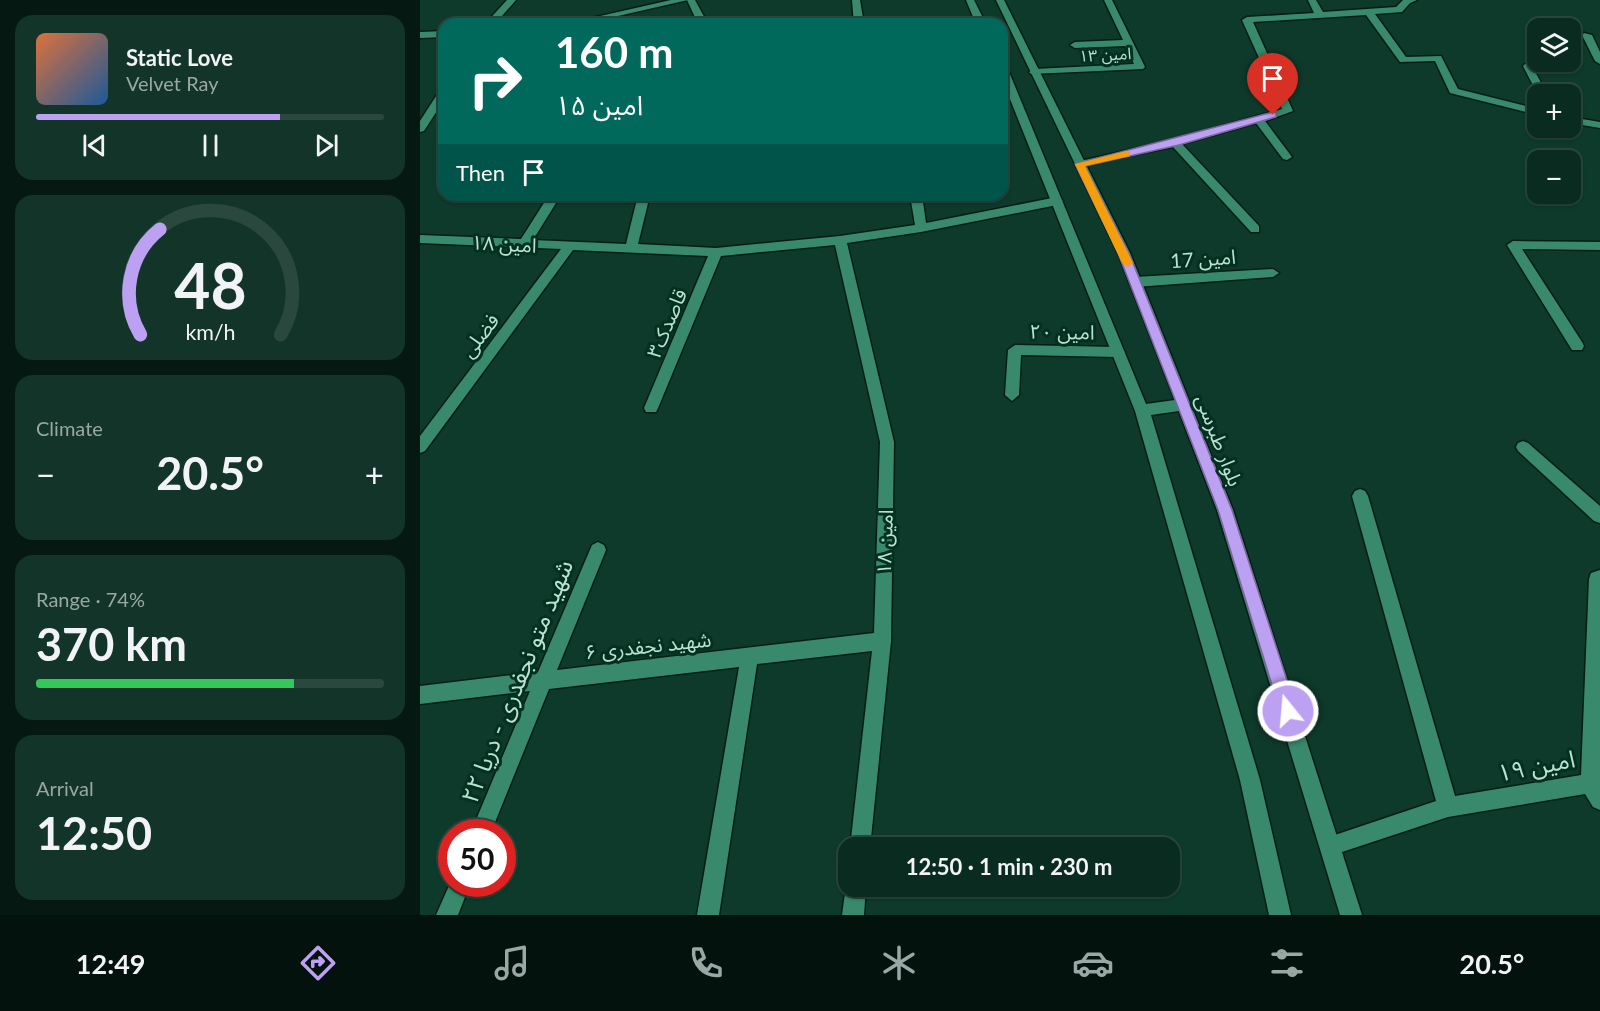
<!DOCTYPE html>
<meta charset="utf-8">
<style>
body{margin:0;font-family:Lato,"Noto Sans Arabic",sans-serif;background:#133429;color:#f1f3f6;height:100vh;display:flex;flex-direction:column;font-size:22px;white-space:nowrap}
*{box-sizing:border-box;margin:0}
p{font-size:20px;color:#99a7a5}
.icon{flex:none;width:33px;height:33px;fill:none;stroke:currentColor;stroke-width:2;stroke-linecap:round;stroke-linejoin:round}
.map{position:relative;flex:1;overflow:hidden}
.sheet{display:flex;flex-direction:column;gap:15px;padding:15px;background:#061812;width:420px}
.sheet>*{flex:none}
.guide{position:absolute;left:18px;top:18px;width:570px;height:183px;border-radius:18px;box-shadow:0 2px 4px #0004,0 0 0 2px #2a483e;background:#00695c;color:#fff;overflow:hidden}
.controls{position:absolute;left:1107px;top:18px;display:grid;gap:12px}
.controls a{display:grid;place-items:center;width:54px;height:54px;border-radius:12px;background:#0a2c20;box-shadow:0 2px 4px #0004,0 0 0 2px #2a483e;font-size:30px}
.speed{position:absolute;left:18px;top:819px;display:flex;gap:12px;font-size:30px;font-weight:700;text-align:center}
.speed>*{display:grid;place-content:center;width:78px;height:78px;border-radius:50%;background:#0a2c20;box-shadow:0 2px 4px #0004,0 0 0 2px #2a483e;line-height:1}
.speed .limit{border:9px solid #d22;background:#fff;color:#111}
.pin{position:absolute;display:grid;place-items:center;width:51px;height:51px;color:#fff;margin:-62px -26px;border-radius:50% 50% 50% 0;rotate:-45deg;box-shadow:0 0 6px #0007}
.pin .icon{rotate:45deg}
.me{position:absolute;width:66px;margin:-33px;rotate:343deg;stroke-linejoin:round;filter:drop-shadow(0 0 4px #0008)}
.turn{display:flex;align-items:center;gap:21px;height:126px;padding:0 18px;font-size:27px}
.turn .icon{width:78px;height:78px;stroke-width:2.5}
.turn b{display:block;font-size:42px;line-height:51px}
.then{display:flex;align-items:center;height:57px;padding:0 18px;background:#0003;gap:12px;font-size:22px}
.big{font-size:45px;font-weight:700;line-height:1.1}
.sheet .widget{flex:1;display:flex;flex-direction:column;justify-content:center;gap:9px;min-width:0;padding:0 21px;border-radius:18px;background:#133429}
.sheet .dial{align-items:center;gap:0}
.dial svg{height:156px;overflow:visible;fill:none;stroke:#2a483e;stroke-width:7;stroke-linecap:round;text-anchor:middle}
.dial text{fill:#f1f3f6;stroke:none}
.song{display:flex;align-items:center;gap:18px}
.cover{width:72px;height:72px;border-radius:9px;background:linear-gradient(135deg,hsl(20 70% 55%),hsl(210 70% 35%))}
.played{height:6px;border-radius:3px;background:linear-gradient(90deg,#bca0f2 70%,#2a483e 70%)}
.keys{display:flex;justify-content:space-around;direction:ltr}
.heat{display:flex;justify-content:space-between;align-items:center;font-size:33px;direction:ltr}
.charge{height:9px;border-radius:4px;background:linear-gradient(90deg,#34c759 74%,#2a483e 0)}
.trip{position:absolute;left:418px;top:837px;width:342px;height:60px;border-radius:18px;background:#0a2c20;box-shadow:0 2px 4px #0004,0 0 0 2px #2a483e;font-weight:700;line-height:60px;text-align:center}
.tab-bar{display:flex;height:96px;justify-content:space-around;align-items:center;background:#04120d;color:#99a7a5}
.tab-bar .icon{width:42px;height:42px}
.tab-bar .selected{color:#bca0f2}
.tab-bar b{font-size:27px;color:#f1f3f6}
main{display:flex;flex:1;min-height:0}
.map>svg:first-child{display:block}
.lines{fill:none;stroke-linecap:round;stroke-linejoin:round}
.street-casing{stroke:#051e15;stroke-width:3}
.secondary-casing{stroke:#051e15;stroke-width:3}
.street{fill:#398a6c;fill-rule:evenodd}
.secondary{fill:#398a6c;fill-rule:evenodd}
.route{fill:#bca0f2;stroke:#7a689d;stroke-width:1.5}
.slow{fill:#f59e0b}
.labels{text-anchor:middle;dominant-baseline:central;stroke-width:6;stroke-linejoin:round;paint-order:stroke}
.far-street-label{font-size:16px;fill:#bbe1cf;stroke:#023021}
.street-label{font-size:20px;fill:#bbe1cf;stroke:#023021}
.near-street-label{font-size:24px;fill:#bbe1cf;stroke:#023021}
</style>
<main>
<section class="sheet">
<div class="widget">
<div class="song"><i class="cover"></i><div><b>Static Love</b><p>Velvet Ray</p></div></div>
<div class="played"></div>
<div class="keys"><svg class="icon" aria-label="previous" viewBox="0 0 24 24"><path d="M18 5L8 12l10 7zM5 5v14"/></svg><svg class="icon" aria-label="pause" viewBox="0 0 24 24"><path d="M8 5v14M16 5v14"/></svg><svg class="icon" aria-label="next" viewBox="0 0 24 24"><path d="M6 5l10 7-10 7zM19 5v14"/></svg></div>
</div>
<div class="widget dial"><svg viewBox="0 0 100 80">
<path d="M14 69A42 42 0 1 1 86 69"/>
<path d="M14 69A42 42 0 0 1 24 15" stroke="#bca0f2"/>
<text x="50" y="56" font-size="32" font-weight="700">48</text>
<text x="50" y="72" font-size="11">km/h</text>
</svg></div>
<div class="widget"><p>Climate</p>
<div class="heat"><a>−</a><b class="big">20.5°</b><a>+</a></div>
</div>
<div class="widget"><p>Range · 74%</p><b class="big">370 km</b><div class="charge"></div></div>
<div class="widget"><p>Arrival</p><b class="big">12:50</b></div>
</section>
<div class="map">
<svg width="1180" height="915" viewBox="0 0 1180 915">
<rect width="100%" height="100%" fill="#0e3a2b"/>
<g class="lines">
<!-- street casing -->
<g class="street-casing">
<g id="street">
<path d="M87 0H96L75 24H65Z"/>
<path d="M267 0H275L288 24H278Z"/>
<path d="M432 0H440L444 24H434Z"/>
<path d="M684 0H692L725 67 723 69 611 74 609 72 614 69 714 64 705 46 655 48 650 45 655 42 703 40Z"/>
<path d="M888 0H896L903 12 976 7 983 0H997L990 3 982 12 955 14 986 57 1021 56 1038 89 1118 109V115L1030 93 1015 61 980 62 946 15 833 22 873 111 845 121 872 157 867 160 863 159 836 123 762 144 839 226V232H831L753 147 656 166V162L753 140 862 109 822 20 827 17 894 13Z"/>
<path d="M1164 33 1172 35 1180 52V64L1175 61 1162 35Z"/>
<path d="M1105 64H1111L1127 94 1118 95 1103 66Z"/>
<path d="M24 89V100L4 131 0 132V121L20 90Z"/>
<path d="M1150 117 1180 122V128L1150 123Z"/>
<path d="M129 195H141L113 240 206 244 218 195H230L218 244 296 248 420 236 495 225 490 195H502L506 223 637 197 643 201 637 205 501 232 427 243 474 442 471 641 450 848H430L452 651 337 664 299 915H277L319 667 129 689 71 832H51L110 691 0 704V686L118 672 172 545 178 542 184 545 186 550 137 670 454 633 460 442 415 245 301 256 238 408 236 412H226L224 408 288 256 153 250 5 451 0 453V436L141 249 0 243V235L101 239Z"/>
<path d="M1093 241 1180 242V250L1102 249 1162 342 1164 346 1162 350H1152L1087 245Z"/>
<path d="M853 269 859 273 853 277 715 287 709 282 715 277Z"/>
<path d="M595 345 698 347 705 352 698 357 601 355 599 395 592 401 585 395 588 350Z"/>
<path d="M1103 441 1108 443 1180 506V523L1174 521 1098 451 1096 447 1098 443Z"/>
<path d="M940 489 945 491 948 496 1035 796 1161 775 1169 579 1171 573 1180 570V810L1173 807 1165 794 1028 817 910 856 903 853 900 846 903 839 1016 801 932 496 935 491Z"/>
<path d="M429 878V886H446L444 915H422L426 886Z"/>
<path d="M32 879V884H50L38 915H16Z"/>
</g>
</g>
<!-- secondary casing -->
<g class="secondary-casing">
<g id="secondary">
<path d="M251 0H268L163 24H145Z"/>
<path d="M546 0H554L566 24H556Z"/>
<path d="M576 0H584L710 253 813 510 942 915H920L797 510 759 411 731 415 840 780 871 915H849L820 780 715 411 582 79V64L587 67 726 404 755 400 698 253Z"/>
<path d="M24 31V37L0 38V32Z"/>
</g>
</g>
<!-- street -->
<use href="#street" class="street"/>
<!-- secondary -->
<use href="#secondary" class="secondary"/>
</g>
<!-- route -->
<path class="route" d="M853 112 856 113V117L759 145 665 166 709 253 812 510 877 711 874 717 868 720 862 717 860 711 798 510 698 253 655 164Z"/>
<!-- slow -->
<path class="slow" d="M706 151 710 152V156L665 166 713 263 708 267 702 263 655 164Z"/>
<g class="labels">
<!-- far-street labels -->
<g class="far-street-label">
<text transform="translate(685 54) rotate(-3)">امین ۱۳</text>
</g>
<!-- street labels -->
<g class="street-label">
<text transform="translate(84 243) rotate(3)">امین ۱۸</text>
<text transform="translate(783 258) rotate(-4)">امین 17</text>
<text transform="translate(246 323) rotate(-67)">قاصدک۳</text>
<text transform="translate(642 331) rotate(1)">امین ۲۰</text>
<text transform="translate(59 335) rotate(-53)">فضلی</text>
<text transform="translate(800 440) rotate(69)">بلوار طبرسی</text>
<text transform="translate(464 542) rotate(-88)">امین ۱۸</text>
<text transform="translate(228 645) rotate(-6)">شهید نجفدری ۶</text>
</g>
<!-- near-street labels -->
<g class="near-street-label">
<text transform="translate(96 681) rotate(-68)">شهید متو نجفدری - دریا ۲۲</text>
<text transform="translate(1116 765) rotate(-11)">امین ۱۹</text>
</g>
</g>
</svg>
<div class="controls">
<a><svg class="icon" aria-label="layers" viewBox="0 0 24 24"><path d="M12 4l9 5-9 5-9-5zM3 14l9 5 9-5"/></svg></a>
<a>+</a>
<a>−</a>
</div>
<div class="speed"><div class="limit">50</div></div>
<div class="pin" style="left:853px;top:115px;background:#d93025"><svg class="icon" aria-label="arrive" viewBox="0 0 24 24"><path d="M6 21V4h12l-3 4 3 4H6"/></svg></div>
<svg class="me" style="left:868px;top:711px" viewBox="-20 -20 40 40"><circle r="17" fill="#bca0f2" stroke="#fff" stroke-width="3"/><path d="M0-11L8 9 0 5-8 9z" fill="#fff"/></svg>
<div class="trip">12:50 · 1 min · 230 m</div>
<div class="guide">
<div class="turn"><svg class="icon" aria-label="right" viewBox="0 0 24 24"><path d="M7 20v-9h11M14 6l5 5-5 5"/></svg><div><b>160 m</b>امین ۱۵</div></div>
<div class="then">Then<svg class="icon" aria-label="arrive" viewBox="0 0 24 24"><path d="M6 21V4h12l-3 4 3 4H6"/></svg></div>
</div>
</div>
</main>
<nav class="tab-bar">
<b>12:49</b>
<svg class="icon selected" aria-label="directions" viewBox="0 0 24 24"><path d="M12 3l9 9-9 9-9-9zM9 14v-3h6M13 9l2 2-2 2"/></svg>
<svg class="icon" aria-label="music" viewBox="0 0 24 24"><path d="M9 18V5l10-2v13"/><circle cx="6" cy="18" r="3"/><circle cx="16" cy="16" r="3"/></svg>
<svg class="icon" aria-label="phone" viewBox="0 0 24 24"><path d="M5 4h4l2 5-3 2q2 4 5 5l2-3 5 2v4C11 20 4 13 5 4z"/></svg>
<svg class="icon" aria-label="climate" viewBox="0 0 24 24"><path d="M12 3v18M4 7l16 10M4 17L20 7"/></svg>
<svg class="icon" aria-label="car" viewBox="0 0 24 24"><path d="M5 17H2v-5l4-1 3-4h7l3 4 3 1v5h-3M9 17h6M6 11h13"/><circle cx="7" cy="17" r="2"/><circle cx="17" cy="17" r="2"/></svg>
<svg class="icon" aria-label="filters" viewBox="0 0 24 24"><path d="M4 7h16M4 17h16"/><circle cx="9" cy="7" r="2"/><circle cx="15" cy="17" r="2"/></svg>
<b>20.5°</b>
</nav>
